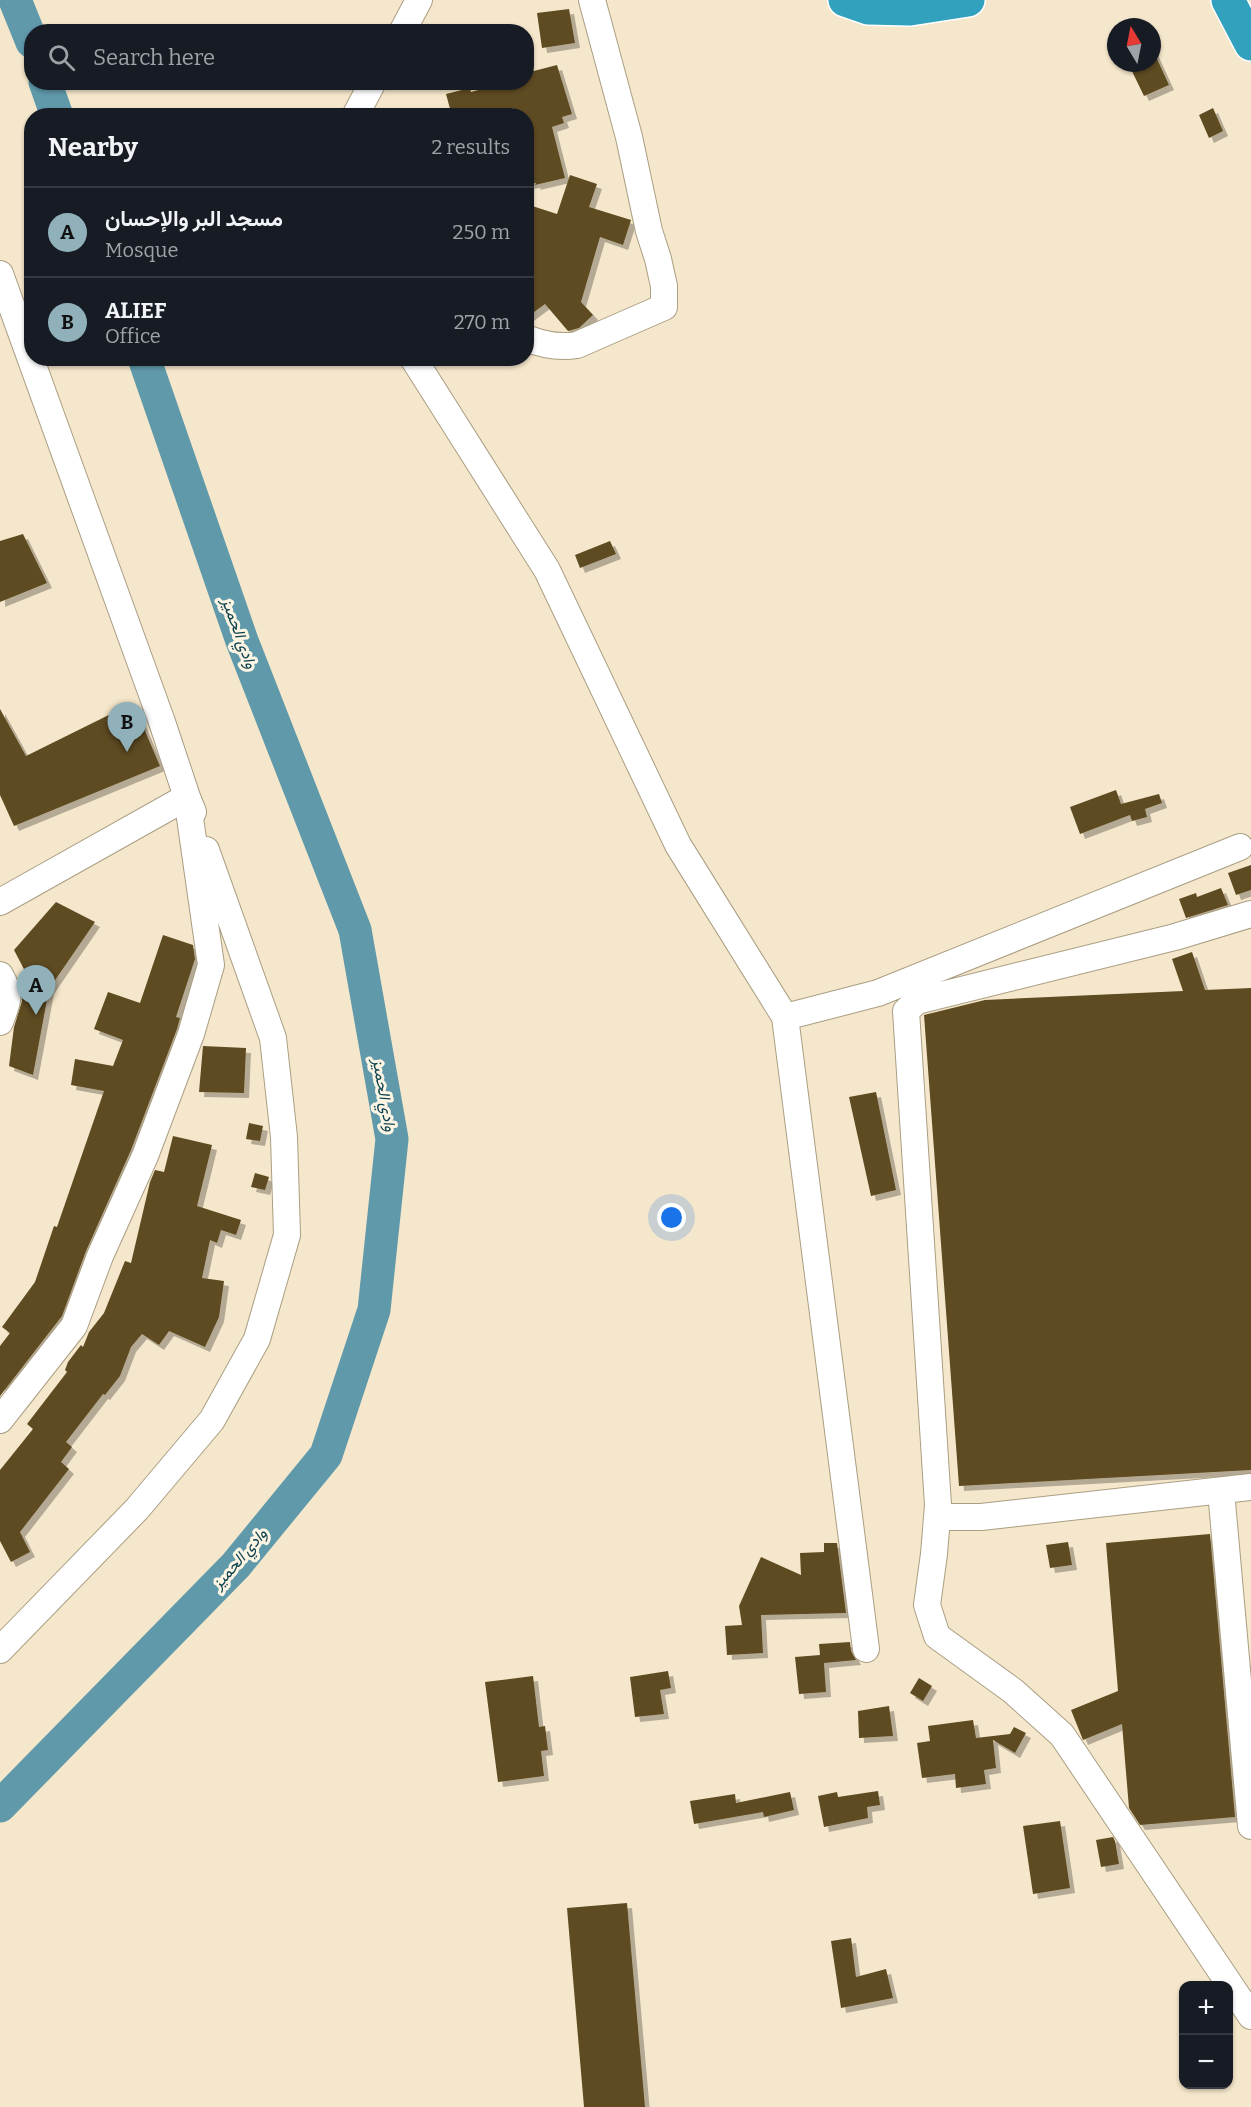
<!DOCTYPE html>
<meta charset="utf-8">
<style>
:root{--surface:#171b24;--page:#20242c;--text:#f1f3f6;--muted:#9ea1a6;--line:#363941;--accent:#90b1ba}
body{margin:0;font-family:Bitter,Vazirmatn,serif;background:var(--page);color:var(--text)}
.controls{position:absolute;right:18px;bottom:18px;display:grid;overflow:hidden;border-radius:12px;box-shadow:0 2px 4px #0004}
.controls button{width:54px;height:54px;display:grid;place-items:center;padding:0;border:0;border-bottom:2px solid var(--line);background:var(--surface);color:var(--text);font:30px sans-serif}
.compass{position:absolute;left:1107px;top:18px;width:54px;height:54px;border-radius:50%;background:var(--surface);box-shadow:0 2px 4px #0004;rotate:350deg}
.you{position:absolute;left:672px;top:1218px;width:21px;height:21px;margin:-15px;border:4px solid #fff;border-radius:50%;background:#1a73e8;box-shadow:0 0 0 9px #1a73e833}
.badge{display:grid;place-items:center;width:39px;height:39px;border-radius:50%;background:var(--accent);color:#111;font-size:20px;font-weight:700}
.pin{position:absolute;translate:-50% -50px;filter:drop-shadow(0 2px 3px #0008)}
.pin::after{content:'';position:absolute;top:32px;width:21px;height:18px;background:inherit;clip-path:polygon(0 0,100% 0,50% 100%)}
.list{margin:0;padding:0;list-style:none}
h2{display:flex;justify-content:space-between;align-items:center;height:78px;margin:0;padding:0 24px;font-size:26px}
h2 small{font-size:20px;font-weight:400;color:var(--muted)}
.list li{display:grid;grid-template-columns:39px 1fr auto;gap:18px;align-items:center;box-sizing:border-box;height:90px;padding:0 24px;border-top:2px solid var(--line)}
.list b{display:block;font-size:22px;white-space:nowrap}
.list p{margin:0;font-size:20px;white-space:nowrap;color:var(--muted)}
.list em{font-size:20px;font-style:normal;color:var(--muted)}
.icon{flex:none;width:33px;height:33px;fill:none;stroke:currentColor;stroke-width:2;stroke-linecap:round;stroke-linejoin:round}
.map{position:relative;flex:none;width:1251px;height:2107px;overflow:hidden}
.search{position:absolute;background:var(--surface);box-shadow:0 2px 4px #0004;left:24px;top:24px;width:510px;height:66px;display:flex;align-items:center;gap:15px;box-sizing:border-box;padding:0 21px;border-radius:24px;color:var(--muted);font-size:22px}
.panel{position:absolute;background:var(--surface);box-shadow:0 2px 4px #0004;left:24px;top:108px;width:510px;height:258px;border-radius:24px}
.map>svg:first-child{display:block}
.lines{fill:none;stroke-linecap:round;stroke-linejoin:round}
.river{stroke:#5f99aa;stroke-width:33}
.building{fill:#5e4b20;filter:url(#shadow)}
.minor-casing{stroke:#aa9e83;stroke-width:28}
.highway-casing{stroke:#fff;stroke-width:36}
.minor{stroke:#fff;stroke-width:26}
.highway{stroke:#32a1bd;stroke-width:33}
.labels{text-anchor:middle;stroke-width:6;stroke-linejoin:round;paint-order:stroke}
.water-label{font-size:16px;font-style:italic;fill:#0e4350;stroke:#fdf5e4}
</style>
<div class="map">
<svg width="1251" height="2107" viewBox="0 0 1251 2107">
<defs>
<filter id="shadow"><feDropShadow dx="5" dy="5" stdDeviation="0" flood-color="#0004"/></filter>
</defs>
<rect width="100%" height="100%" fill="#f5e7cb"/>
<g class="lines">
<path class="river" d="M15,0L32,42
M45,82L57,116
M0,1806L236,1565L326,1455L374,1310L392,1139L355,930L242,641L144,358"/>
</g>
<path class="building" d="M569,9L575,43L542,48L537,13Z
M1152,48L1169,85L1144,96L1128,63H1152Z
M557,65L572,114L562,117L564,123L552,127L565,178L535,185L536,183L526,184V116H516L514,108L482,116H452L446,94L470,88L471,92L507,82H526V73Z
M1213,108L1223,131L1209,138L1199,115Z
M570,175L597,184L589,207L631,220L623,245L600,237L581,302L593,315L579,328L568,331L545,304L526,318V204L557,214Z
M23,534L47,583L0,602V541Z
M610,541L616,554L580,568L575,555Z
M133,703L160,766L14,826L0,795V709L26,756Z
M1116,790L1121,804L1159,794L1162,803L1145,809L1147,817L1132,821L1130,815L1080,834L1070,807Z
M1251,865V890L1236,895L1228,873Z
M1221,888L1228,905L1186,918L1179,899L1196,893L1197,897Z
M56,902L95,922L49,989L33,1075L9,1066L14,1027L22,1001L21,985L27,975L14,950Z
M163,935L193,945L195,959L176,1017L180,1018L177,1029L131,1150L86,1251L62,1316L0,1396V1346L10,1333L2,1327L35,1282L54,1226L57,1227L104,1091L71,1085L75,1059L113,1066L123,1040L94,1029L108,992L140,1003Z
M1192,952L1205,990L1251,988V1470L959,1486L924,1015L985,1000L1183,991L1172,959Z
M203,1046L246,1048L244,1093L199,1092Z
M876,1092L896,1190L871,1196L849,1097Z
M249,1123L263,1126L260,1141L246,1139Z
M173,1136L212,1145L197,1206L241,1220L236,1235L221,1230L217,1243L210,1240L202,1278L224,1281L219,1317L205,1347L169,1331L159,1345L142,1334L131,1347L120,1376L105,1395L103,1394L66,1442L72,1447L61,1462L69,1469L20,1532L30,1552L11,1562L0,1541V1470L33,1429L27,1424L67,1372L65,1370L68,1362L81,1345L83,1347L89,1332L104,1313L125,1261L131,1263L150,1182L155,1170L164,1172Z
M255,1173L269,1177L265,1190L251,1187Z
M1210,1534L1235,1817L1140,1825L1129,1808L1122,1724L1083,1740L1071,1710L1118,1691L1106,1543Z
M1068,1542L1072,1565L1050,1568L1046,1545Z
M824,1543H837L846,1613L761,1615L763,1653L727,1655L725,1626L742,1625L739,1606L761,1557L801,1575L800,1553L824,1552Z
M850,1642L851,1651L856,1660L824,1663L826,1692L799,1694L795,1657L820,1655L819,1644Z
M668,1671L671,1688L660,1690L664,1714L635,1717L630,1677Z
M533,1676L539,1727L545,1726L548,1750L541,1751L544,1776L498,1782L485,1682Z
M919,1678L932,1686L923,1701L910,1693Z
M889,1706L893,1736L859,1738L858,1711Z
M973,1720L976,1738L1010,1734L1014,1727L1026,1733L1015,1753L993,1740L996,1768L984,1770L986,1784L956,1788L955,1774L922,1778L917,1743L930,1741L928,1726Z
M878,1791L880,1805L867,1807L868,1818L824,1827L818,1796L837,1792L838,1797Z
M790,1792L794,1810L764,1817L763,1812L694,1824L690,1801L735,1794L736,1803Z
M1060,1821L1070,1888L1033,1894L1023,1826Z
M1113,1837L1115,1841L1119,1864L1101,1867L1096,1840Z
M627,1903L645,2107H584L567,1908Z
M851,1938L856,1977L886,1969L893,1998L841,2008L831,1941Z"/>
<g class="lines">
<g class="minor-casing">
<path id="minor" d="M402,32L419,0
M355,116L373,82
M0,274L162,722L187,797L211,965L191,1034L145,1156L100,1256L74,1326L0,1420
M526,338C543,345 559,348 577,345L664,307V286L658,259L649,231L629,137L592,0
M413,358L547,570L678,845L785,1017L866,1649
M0,902L187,797L193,812
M1251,914L1175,937L917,1001L906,1011L938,1505L934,1554L927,1605L937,1636L1013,1691L1062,1735L1251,2016
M0,975C12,996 8,1000 0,1022
M785,1017L878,993L1240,847
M1221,1491L1251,1826
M937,1517H981L1251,1487
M0,1650L137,1509L212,1420L257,1339L287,1235L284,1137L273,1038L206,850"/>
</g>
<g class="highway-casing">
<path id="highway" d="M845,0L868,8L910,9L968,0
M1228,0L1251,44"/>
</g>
<use href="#minor" class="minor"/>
<use href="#highway" class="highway"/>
</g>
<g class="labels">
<g class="water-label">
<text transform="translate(240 633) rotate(70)" y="6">وادي الحميز</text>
<text transform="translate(385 1095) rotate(80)" y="6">وادي الحميز</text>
<text transform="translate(239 1558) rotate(-49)" y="6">وادي الحميز</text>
</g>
</g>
</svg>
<div class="controls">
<button>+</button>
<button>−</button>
</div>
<svg class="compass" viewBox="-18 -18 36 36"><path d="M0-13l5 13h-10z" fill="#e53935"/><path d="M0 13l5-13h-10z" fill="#9ea1a6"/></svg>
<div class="you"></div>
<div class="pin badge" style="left:36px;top:1015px">A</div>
<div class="pin badge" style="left:127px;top:752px">B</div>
<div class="search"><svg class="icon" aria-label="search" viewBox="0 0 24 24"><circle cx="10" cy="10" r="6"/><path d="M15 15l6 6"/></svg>Search here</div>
<section class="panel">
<h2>Nearby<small>2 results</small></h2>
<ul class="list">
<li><span class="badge">A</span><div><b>مسجد البر والإحسان</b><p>Mosque</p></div><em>250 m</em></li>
<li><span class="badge">B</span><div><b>ALIEF</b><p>Office</p></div><em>270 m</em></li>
</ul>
</section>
</div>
